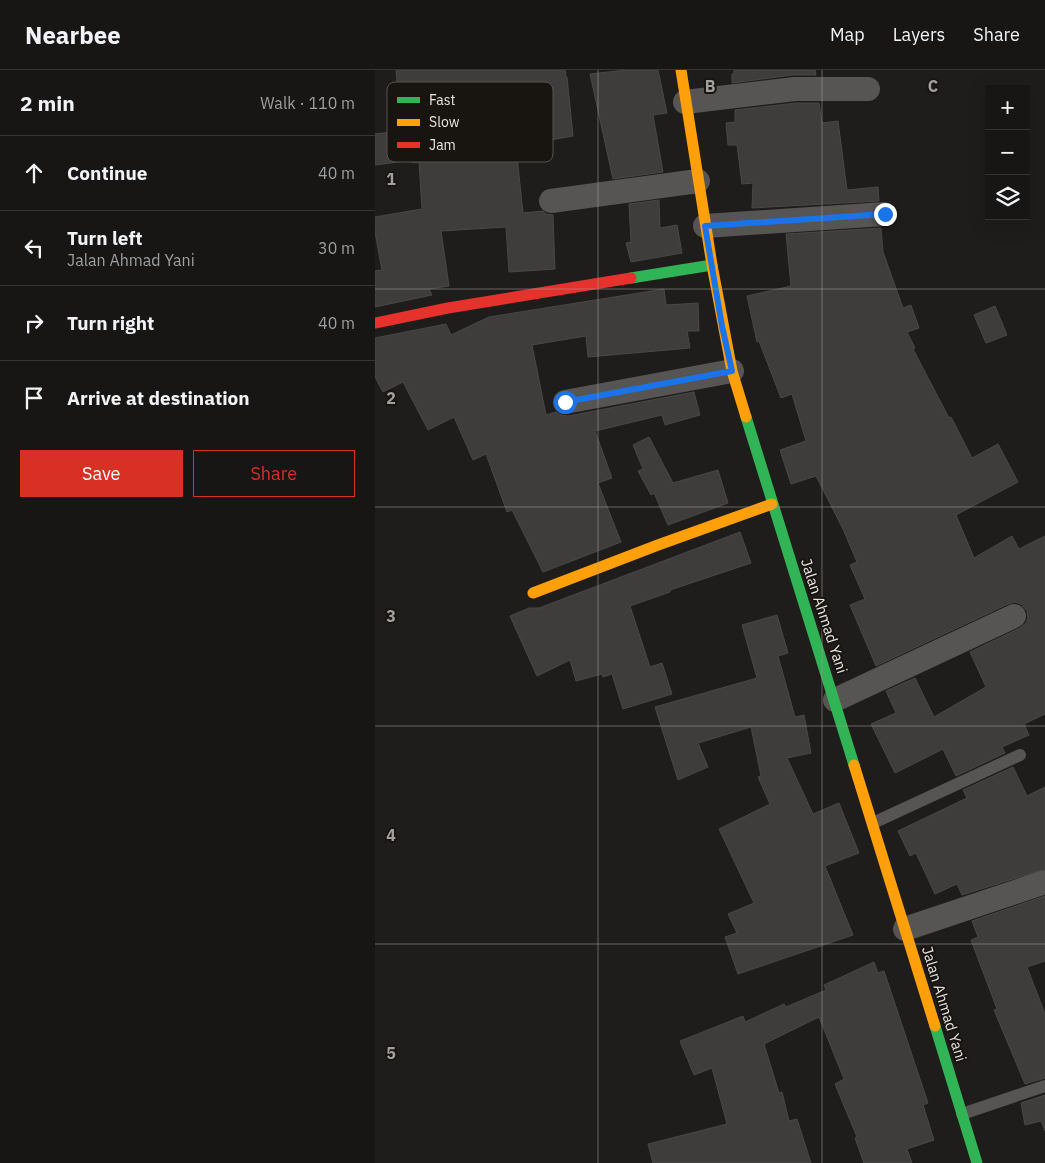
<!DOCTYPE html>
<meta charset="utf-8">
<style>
:root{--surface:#171614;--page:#242322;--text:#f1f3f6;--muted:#9e9fa0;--line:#363534;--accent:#d93025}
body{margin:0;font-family:"IBM Plex Sans",sans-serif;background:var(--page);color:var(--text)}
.controls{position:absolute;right:15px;top:15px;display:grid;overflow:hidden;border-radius:0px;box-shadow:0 5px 20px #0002}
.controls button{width:45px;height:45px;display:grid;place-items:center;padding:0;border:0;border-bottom:1px solid var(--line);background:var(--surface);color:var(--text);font:25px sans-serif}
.stop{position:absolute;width:15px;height:15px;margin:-11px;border:4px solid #1a73e8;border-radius:50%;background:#fff}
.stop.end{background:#1a73e8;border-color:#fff;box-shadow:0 1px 5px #0008}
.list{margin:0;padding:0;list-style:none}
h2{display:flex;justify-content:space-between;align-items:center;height:65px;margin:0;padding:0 20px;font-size:21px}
h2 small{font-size:16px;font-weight:400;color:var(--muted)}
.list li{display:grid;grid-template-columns:32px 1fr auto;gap:15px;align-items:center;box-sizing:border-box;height:75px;padding:0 20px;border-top:1px solid var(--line)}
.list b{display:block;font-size:19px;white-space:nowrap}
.list p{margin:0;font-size:16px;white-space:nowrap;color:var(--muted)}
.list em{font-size:16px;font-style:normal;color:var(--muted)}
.actions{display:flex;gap:10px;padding:15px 20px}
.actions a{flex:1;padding:11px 0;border:1px solid var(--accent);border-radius:0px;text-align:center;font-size:18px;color:var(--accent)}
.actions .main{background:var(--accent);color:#fff}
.icon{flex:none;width:28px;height:28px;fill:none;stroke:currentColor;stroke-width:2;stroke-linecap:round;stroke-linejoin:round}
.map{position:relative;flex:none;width:670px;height:1093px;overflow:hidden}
header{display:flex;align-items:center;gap:30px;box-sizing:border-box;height:70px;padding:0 25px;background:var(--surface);border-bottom:1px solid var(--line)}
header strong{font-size:24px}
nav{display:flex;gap:28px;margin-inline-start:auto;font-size:18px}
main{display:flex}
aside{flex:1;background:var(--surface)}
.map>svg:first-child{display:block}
.building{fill:#3f3d3b;stroke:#4a4846}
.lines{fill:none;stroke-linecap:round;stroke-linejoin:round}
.lane{stroke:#575553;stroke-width:12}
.street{stroke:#575553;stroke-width:24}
.fast{stroke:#30b455;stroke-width:11}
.slow{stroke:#ff9f0a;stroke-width:11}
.jam{stroke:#e5322d;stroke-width:11}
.route{stroke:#1a73e8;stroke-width:6}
.grid{fill:none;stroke:#a2a09d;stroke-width:1;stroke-opacity:0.55}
.labels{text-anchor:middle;stroke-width:4;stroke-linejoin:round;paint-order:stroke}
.street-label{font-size:15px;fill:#e9e6e3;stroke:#181410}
.key{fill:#181410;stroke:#57534f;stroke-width:1}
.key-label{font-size:14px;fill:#e9e6e3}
.grid-label{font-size:16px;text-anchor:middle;font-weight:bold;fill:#a2a09d;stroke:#181410;stroke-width:4;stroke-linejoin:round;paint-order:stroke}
</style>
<header>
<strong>Nearbee</strong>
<nav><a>Map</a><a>Layers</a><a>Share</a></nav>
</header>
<main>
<aside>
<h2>2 min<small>Walk · 110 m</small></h2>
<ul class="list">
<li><svg class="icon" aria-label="ahead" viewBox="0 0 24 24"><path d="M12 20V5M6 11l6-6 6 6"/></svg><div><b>Continue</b></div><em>40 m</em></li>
<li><svg class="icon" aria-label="left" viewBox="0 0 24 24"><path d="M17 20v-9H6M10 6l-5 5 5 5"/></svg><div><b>Turn left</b><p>Jalan Ahmad Yani</p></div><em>30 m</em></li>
<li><svg class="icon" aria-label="right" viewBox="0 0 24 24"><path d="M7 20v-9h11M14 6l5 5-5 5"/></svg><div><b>Turn right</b></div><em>40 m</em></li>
<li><svg class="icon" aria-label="arrive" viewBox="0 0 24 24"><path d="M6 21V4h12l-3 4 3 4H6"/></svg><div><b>Arrive at destination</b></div></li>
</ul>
<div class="actions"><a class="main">Save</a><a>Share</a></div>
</aside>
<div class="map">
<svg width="670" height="1093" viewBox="0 0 670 1093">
<rect width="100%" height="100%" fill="#1f1d1b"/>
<path class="building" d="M21,0H190L191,7H192L198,66L141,76L148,143L168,141L171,144L178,145L180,199L134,202L131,157L66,161L74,216L54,219L57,225L0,237V201L7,200L0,162V147L47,139L44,92L38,93V90L0,95V64L26,61Z
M252,0H283L292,43L278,45L288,102L238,109L215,4Z
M359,0H440L441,5H418L357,13V4H359Z
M421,33H444L447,53L463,51L472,120L503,117L504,131L377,138L378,113L367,114L362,75H353L351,53L360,52V40Z
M284,130L285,158L302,155L307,183L256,192L251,173L256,172L254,134Z
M506,158L508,182L528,238L536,235L544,258L532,262L540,278L538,279L574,348L576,347L597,388L623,374L643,412L581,445L599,488L637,466L644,479L670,466V644L649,654L654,665L627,677L630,683L581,706L568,679L520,703L496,654L521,643L511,621L540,608L559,647L611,617L595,582L645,558L651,553L653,548L652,541L646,534L640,532L633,534L501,596L475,535L490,529L475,495L482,492L468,459L441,406L416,414L405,380L431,371L417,324L406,328L384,271L382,272L372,226L416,216L411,164Z
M289,219L291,235L323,233L324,261H312L315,278L213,287L211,266L157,275L171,345L181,342L186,345L193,346L319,322L325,345L290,355L287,345L220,361L237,408L223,413L246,472L168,502L137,440L132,442L111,384L98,390L79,347L53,360L28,312L8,322L0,307V268L71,254L76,265L114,247Z
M620,236L632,265L611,273L599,245Z
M274,367L298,413L343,400L353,433L293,455L279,423L276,425L263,401L268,399L258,375Z
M365,462L376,493L295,520V522L255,536L275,597L287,593L297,624L248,639L237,604L228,607L227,604L201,611L195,590L162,606L135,546L154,538H164Z
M402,545L413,583L403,586L420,647L429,645L436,683L412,688L438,744L464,733L484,783L450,796L478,865L363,904L350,867L362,863L353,844L379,833L344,759L395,734L383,707L386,706L376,657L323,673L333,697L303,710L280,637L382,608L367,555Z
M638,697L652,726L670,717V799L587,825L582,814L560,824L541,783L535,786L523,761L592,728L588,720Z
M670,826V891L652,897L670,944V1008L650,1014L619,940L622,939L596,870L603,867L597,851Z
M499,892L503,903L509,901L553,1033L548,1035L559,1070L532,1079L537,1093H489L480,1068L482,1067L460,1014L469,1009L444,947L389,974L404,1023L407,1022L414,1051L422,1049L436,1093H278L273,1074L352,1054L337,998L319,1005L305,971L368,946L370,952L409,934L411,937L451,920L449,915Z
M670,1025V1061L666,1051L650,1055L646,1033Z"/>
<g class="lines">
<path class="lane" d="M498,753L645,685
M587,1044L670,1016"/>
<path class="street" d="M310,32L420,19H493
M176,131L323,111
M330,156L509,144
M190,332L357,301
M460,630L639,546
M530,859L670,812"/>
<path class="fast" d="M256,208L337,195
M371,347L479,695
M560,956L602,1093"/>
<path class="slow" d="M306,0L337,195L357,301L371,347
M158,523L283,475L397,434
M479,695L560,956"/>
<path class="jam" d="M0,253L73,238L256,208"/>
</g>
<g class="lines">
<path class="route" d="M190,332L357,301L347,256L330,156L510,144"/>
</g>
<path class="grid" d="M223,0V1093M447,0V1093M0,219H670M0,437H670M0,656H670M0,874H670"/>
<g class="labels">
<g class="street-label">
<text transform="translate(449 546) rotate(72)" y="5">Jalan Ahmad Yani</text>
<text transform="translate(569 934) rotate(73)" y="5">Jalan Ahmad Yani</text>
</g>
</g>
<rect x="12" y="12" width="166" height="80" rx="8" class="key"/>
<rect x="22" y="27" width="23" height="6" fill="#30b455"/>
<rect x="22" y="49" width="23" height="7" fill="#ff9f0a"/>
<rect x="22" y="72" width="23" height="6" fill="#e5322d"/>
<g class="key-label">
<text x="54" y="35">Fast</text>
<text x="54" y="57">Slow</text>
<text x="54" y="80">Jam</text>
</g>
<g class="grid-label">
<text x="335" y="22">B</text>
<text x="558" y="22">C</text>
<text x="16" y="115">1</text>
<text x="16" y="334">2</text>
<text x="16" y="552">3</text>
<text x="16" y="771">4</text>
<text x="16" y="989">5</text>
</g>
</svg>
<div class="controls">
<button>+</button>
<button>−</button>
<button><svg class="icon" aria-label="layers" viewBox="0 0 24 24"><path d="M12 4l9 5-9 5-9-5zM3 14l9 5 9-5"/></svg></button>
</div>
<div class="stop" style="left:190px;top:332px"></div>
<div class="stop end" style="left:510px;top:144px"></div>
</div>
</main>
